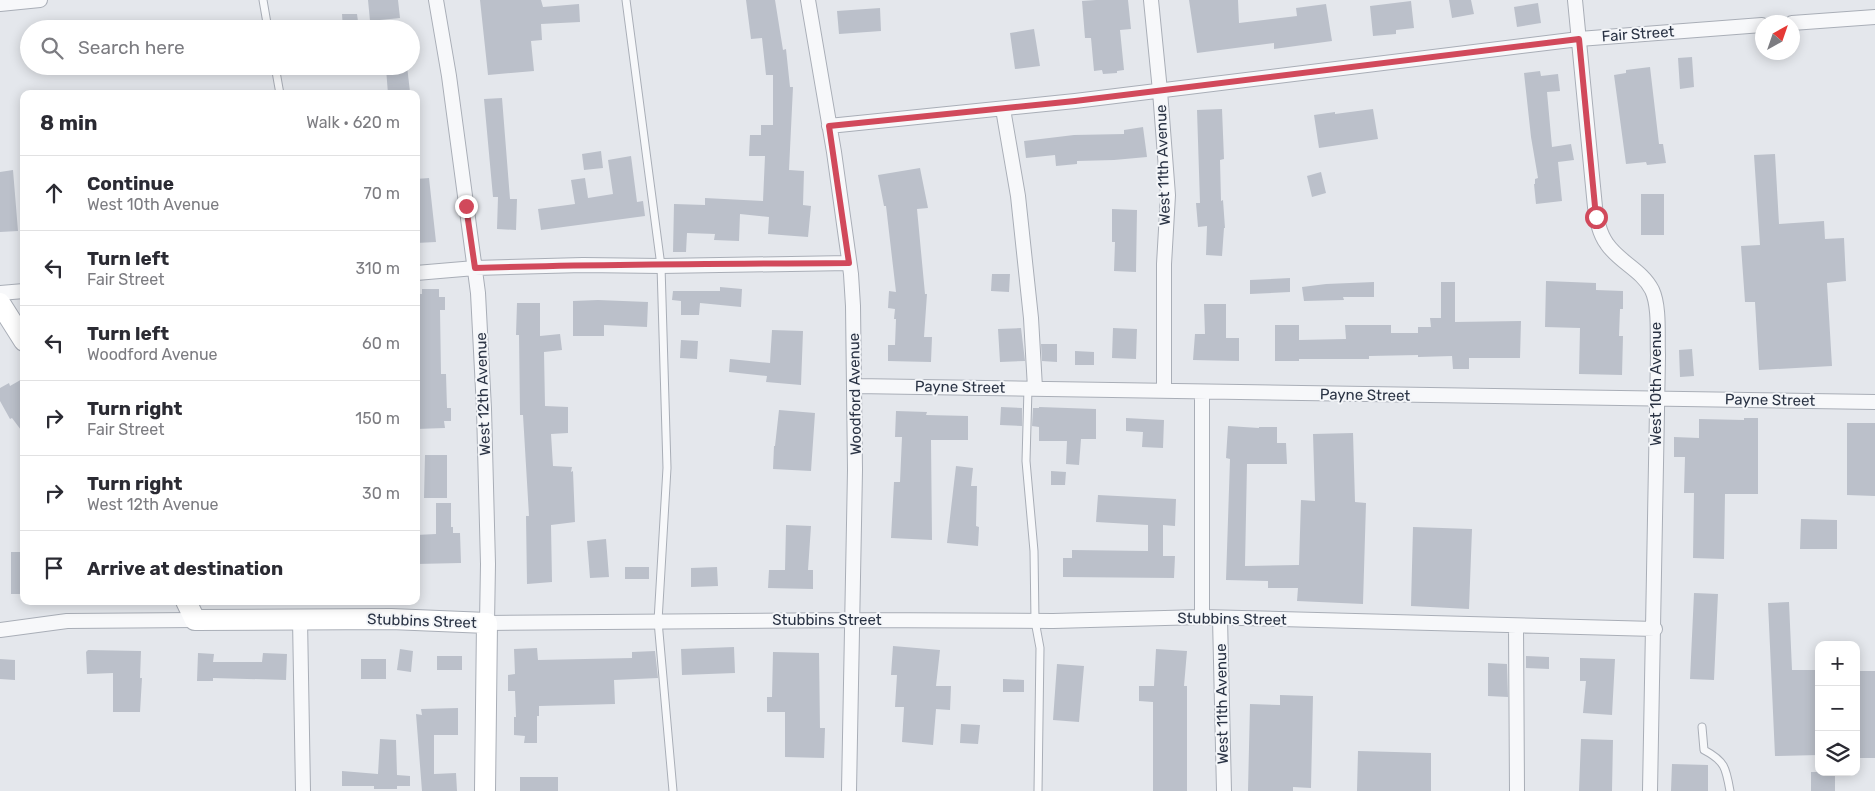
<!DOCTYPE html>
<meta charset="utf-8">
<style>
:root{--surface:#fff;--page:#f7f7f7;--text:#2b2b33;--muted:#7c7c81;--line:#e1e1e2}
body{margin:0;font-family:Rubik,sans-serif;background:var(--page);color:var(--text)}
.controls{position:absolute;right:15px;bottom:15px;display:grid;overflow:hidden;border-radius:10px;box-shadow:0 2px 12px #0003}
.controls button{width:45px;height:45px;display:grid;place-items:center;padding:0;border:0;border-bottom:1px solid var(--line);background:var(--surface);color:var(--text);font:25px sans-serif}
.compass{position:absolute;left:1755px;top:15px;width:45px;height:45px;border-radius:50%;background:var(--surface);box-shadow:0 2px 12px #0003;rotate:40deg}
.stop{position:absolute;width:15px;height:15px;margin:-11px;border:4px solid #d1495b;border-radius:50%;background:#fff}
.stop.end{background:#d1495b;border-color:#fff;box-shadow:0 1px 5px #0008}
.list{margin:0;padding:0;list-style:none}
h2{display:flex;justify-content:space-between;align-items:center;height:65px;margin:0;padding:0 20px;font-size:21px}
h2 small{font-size:16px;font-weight:400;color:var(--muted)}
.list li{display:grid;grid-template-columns:32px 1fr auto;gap:15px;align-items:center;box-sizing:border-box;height:75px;padding:0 20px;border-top:1px solid var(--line)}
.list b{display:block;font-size:19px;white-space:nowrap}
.list p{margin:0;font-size:16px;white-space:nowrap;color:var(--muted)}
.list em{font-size:16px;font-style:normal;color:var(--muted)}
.icon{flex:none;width:28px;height:28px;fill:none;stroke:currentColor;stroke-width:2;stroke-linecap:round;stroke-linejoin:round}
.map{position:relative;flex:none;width:1875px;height:791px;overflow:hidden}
.search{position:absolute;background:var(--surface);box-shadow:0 2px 12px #0003;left:20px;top:20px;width:400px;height:55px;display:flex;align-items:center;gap:12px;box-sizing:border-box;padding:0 18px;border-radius:28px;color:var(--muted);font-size:19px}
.panel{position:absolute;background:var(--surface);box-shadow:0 2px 12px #0003;left:20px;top:90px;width:400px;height:515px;border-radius:10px}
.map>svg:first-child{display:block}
.building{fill:#bbc0ca}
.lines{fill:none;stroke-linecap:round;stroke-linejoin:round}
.lane-casing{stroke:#a9aeb7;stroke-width:9}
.street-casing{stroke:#a9aeb7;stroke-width:16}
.secondary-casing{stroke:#a9aeb7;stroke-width:22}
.lane{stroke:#f7f8fa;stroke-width:7}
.street{stroke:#f7f8fa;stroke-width:14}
.secondary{stroke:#fff;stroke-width:20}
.route{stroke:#d1495b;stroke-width:6}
.labels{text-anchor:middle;stroke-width:4;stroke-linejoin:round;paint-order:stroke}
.street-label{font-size:15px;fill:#2b3445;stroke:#f4f6f9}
</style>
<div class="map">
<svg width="1875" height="791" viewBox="0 0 1875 791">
<rect width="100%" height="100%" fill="#e4e7ec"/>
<path class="building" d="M368,0H398L400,18L370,21Z
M480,0H541L543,7L579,4L580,22L541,24L542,40L531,41L534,71L488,75Z
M746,0H775L783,50L786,49L790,87H793L789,170L804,171L803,205L811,206L808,237L768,234L769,217L740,214L739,241L714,240L715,234L687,233L686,252H673L674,204L705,205V198L763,201L765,156H749L750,135H761V125H773V75H766L762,38L751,39Z
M1096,0H1128L1131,29L1120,30L1124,70L1117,71V73L1103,74L1102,70L1094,71L1091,38H1085L1082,1Z
M1189,0H1238L1239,23L1297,16L1296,8L1326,4L1332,41L1274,49V43L1197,53Z
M1449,0H1471L1474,14L1452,18Z
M1411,1L1414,28L1396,30V34L1373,36L1370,6Z
M1538,3L1541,23L1517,27L1514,7Z
M880,8L881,31L839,34L837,11Z
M342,14H357L359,29H343Z
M1034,29L1040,66L1015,69L1010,33Z
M1692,57L1694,87L1680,89L1678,58Z
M399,66H407L410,92L388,94L386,68Z
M1650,67L1659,144H1663L1666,163L1647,165L1646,162L1626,164L1614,75L1626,73V70Z
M1540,71L1541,76L1558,74L1560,91L1547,92L1552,147L1571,144L1574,160L1558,162L1562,201L1536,204L1534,184H1535V179L1538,178L1531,137L1524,73Z
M502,98L510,199H517L516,230L497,229L498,197H493L484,99Z
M1222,109L1224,159L1220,160L1221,201L1223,200L1225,228H1224L1222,256L1206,255L1207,226L1198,227L1196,203H1200L1197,110Z
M1373,109L1378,139L1319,148L1314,115L1335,112V114Z
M1143,127L1147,157L1114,160L1077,161V164L1056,166L1055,155L1026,158L1024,141L1074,135L1124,134V130Z
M601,151L603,168L584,170L582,154Z
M1775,154L1779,224L1824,221L1825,239L1844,238L1846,281L1827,283L1832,366L1759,370L1755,302H1745L1741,246L1760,245L1754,155Z
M631,156L637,202L643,201L645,216L541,230L538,209L575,204L571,180L585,178L588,198L613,194L608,160Z
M920,168L928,208L917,209L925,294H927L924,337H932L931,362L888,361V345H895L896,319H894L895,309L888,308L889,291L896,292L886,206H884L878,175Z
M13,170L18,231L0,232V172Z
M1321,172L1326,193L1312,197L1307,176Z
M429,178L436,242L416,243V179Z
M1641,194H1664V235H1641Z
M1112,209L1137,210L1136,272L1114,271L1115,242H1112Z
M992,274H1010L1009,292L991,291Z
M1290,278V292L1250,294V280Z
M1546,281L1596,283V290L1623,291V309H1620L1619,336H1623L1622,375L1579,374L1580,328L1545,327Z
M1374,282V297H1343L1344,300L1304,301L1302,287L1326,284Z
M1441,282H1455V322L1521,321L1520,358H1469V369H1453L1452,356L1418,357V355L1369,356V359H1299V361H1275V325H1299V340L1346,339L1345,325H1391V333H1418V327H1431L1430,318H1441Z
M720,287L742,289L741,307L700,303L699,315H681V301L672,300L673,291H720Z
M422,289H439V297H445V310H440L441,374H446L447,408H451V421H444L445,428L416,429V294H422Z
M598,300L648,302L647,327L604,325V336H573V301Z
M517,303H540V336L560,334L562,350L544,352L545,406L568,407V433L551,434L553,466L572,467L571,472L573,471L575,522L551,525L552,582L527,584L526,516H529L523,415H520L519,335H516Z
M1204,304H1226V338H1239V361L1193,360L1195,334H1205Z
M1021,328L1025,361L1000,362L998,329Z
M1113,328L1137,329L1136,359L1112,358Z
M772,330L803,331L801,385L766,382L767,376L729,372L730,359L770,363Z
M681,340L698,341L697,359L680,358Z
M1041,344H1057V362L1042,361Z
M1692,349L1694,376L1680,377L1679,350Z
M1075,351L1094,352V365H1075Z
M24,378V434L12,418L10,419L0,401V388L9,383L10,386Z
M1001,407L1022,408V426L1000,425Z
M1039,407L1096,409V439H1081L1079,465L1066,464L1067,441H1039V427L1032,426L1033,408H1039Z
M779,410L815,413L811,471L773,469L774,446H775Z
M896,411L927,412L926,415L968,416V440H931L932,540L891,538L894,482H900L902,437H895Z
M1126,418L1164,420L1163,448L1142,447L1143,432L1126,431Z
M1744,418H1758V494H1725L1724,559L1693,558L1694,493H1684L1685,457H1674V437L1699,438V419L1744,420Z
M1847,423H1875V496L1847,495Z
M1228,426L1259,428V427H1277V443H1286L1287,464H1247L1245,566L1299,565L1301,500L1315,501L1313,434L1353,433L1355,502L1366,503L1363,604L1297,601L1298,588H1268V581L1226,580L1230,459L1226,458Z
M425,455H447V498H424Z
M956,466L973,468L971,486H977L976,526L979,527L978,546L947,543Z
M1051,471L1066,472L1065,485H1051Z
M1098,495L1176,499L1175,526L1163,525V556H1175L1174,578L1063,577V558H1072V550L1148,551V525L1096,522Z
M436,503H451V527H453V533H460L461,563L416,564V535L436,534Z
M1801,519L1837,520V549H1800Z
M786,525L811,526L808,570H813V589L768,588L769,570H785Z
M1413,527L1472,529L1469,609L1411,606Z
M606,539L609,577L590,578L587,541Z
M11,552H24V594H11Z
M625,567H649V579H625Z
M717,567L718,586L691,587V568Z
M1694,593L1718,594L1714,680L1690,679Z
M1789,602L1792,670H1819V755L1775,756L1768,603Z
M893,646L940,650L936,686H951L950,710L936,709L933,745L902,742L904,707H895L897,675H891Z
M734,647L735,673L682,675L681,649Z
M537,648L538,660L632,658V652L655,651L658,678L614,680L615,704L539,706V716H537V743H524L525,736L514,735V717H516L515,691H508V675L515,674L514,649Z
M400,649L413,651L411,672L397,670Z
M1156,649L1187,651L1184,686H1187V791H1153V702L1139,701V686H1154Z
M88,650L141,651L140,678H142L140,712H113V673L87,674L86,652Z
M773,652L819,653L820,728H825L824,758L785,757V712H767V697H772Z
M198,653L214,654L213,662H262L263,653L287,654L286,680L213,678V681H197Z
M437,656H462V670H437Z
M1526,656L1549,657V669L1526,668Z
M1580,658L1615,659L1612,715L1583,713L1586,681H1580Z
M0,659L15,660V680L0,679Z
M361,659H386V679H361Z
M1488,663L1507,664L1508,697L1488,696Z
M1057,664L1084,666L1079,722L1053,720Z
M1856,671H1875V758H1856Z
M1003,679L1024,680V692H1003Z
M1280,695L1313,696L1311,788L1293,787V791H1248L1250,704L1280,705Z
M458,708V735H434V774L456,773L457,791H422L416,714L422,715L421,709Z
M961,724L980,725L978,744L960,743Z
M380,739L396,740L397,775L410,776V786H397V789H374V786H342V771L378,774Z
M1581,739L1613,740L1612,791H1579Z
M1358,751L1431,753V791H1357Z
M1672,764L1708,765V791H1671Z
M1811,772H1835V791H1811Z
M520,777H558V791H520Z"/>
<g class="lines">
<g class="lane-casing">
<path id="lane" d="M263,0L268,29
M626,0L661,266L667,468L658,621L673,791
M275,66L280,94
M1028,388L1026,461L1034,551L1035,621L1040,648L1038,791
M1702,727L1704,750C1725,761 1726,768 1730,791"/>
</g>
<g class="street-casing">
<path id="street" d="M436,0L449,76L478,293L484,409L488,564L487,623L853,620L1053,621L1202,617L1655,629
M808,0L834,152L851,274L853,306L855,470L849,791
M1151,0L1160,91L1168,195L1164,264V391
M1575,0L1595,207C1597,220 1599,233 1607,244C1619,262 1642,270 1652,290C1660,307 1657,337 1658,355L1650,791
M0,4L40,0
M1792,23L1875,17
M1003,109L1018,196L1031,318L1035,388
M829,126L1075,101L1579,39L1762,25
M416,273L475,268L583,265L661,266L849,263
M0,293L24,291
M855,386L1875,402
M1202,617V392
M1220,618L1224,791
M300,619L303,791
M1516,626L1517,791
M0,630L67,621L195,620"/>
</g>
<g class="secondary-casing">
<path id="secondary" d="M0,303L24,341
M186,601L195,620L391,619L487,623L485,791"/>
</g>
<use href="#lane" class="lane"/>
<use href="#street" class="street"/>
<use href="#secondary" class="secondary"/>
</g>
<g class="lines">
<path class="route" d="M466,206L475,268C600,264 725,264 849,263L829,126L1075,101L1579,39L1596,217"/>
</g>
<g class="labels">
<g class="street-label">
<text transform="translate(1638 34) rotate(-4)" y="5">Fair Street</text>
<text transform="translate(1163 165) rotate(-92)" y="5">West 11th Avenue</text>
<text transform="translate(1656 384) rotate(-90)" y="5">West 10th Avenue</text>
<text transform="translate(960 387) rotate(1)" y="5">Payne Street</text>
<text transform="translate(483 394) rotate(-92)" y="5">West 12th Avenue</text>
<text transform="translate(855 394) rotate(-91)" y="5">Woodford Avenue</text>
<text transform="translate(1365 395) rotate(1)" y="5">Payne Street</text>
<text transform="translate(1770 400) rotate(1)" y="5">Payne Street</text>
<text transform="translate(1232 619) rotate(1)" y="5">Stubbins Street</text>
<text x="827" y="625">Stubbins Street</text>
<text transform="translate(422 621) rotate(2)" y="5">Stubbins Street</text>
<text transform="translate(1222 704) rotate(-91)" y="5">West 11th Avenue</text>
</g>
</g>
</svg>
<div class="controls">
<button>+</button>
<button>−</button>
<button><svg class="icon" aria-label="layers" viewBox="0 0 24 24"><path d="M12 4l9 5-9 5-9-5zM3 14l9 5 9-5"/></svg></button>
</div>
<svg class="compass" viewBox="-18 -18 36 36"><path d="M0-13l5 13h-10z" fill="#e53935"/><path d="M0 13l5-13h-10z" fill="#7c7c81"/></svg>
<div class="stop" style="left:1596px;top:217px"></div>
<div class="stop end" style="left:466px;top:206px"></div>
<div class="search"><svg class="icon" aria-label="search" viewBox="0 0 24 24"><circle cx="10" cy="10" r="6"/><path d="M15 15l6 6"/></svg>Search here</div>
<section class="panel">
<h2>8 min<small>Walk · 620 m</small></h2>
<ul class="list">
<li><svg class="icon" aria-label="ahead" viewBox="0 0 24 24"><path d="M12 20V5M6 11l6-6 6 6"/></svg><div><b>Continue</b><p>West 10th Avenue</p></div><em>70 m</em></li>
<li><svg class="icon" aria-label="left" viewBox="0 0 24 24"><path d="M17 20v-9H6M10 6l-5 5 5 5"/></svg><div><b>Turn left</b><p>Fair Street</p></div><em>310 m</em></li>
<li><svg class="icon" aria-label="left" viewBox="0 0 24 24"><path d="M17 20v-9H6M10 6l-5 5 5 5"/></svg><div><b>Turn left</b><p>Woodford Avenue</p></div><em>60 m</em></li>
<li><svg class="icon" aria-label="right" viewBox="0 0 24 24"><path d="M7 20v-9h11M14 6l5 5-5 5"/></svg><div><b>Turn right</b><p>Fair Street</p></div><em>150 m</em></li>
<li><svg class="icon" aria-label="right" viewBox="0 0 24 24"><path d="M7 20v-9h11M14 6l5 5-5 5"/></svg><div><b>Turn right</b><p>West 12th Avenue</p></div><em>30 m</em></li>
<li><svg class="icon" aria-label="arrive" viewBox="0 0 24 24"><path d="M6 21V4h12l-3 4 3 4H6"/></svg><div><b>Arrive at destination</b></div></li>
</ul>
</section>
</div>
